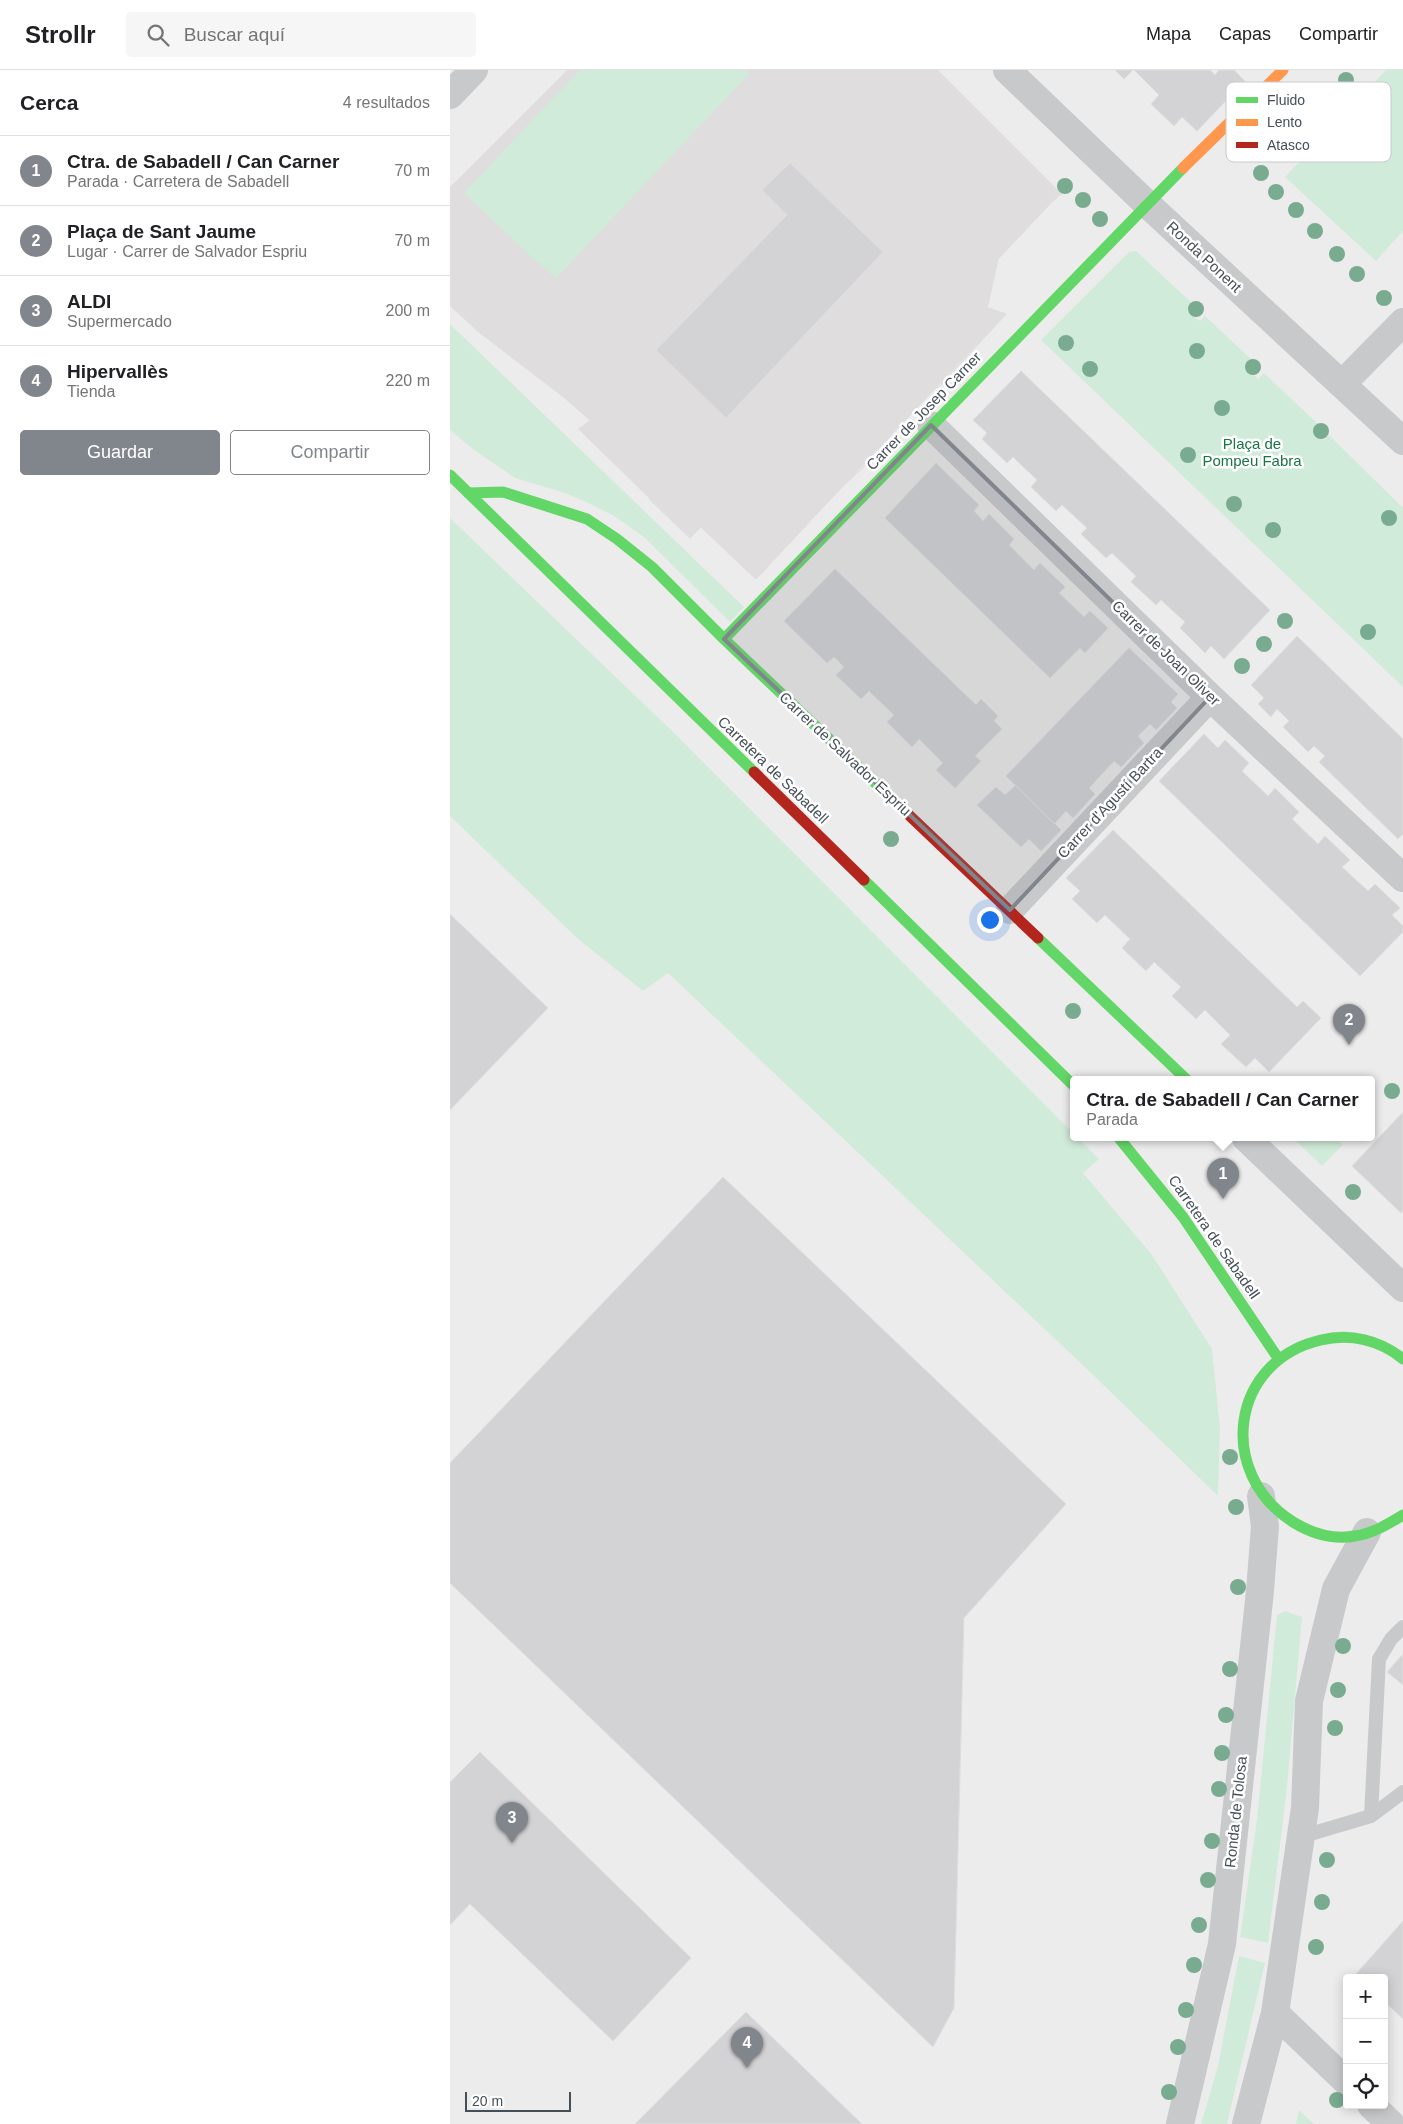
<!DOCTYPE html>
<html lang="es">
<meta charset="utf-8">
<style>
:root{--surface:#fff;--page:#f6f6f6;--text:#202124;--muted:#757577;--line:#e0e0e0;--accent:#80868c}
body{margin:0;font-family:Helvetica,sans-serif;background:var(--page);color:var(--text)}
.controls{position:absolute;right:15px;bottom:15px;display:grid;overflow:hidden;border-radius:5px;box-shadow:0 2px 12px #0003}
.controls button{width:45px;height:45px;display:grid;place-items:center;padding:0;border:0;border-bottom:1px solid var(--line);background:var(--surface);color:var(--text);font:25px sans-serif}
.scale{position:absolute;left:15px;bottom:12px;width:106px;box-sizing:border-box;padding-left:5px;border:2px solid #454f58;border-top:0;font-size:14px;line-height:18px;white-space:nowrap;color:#454f58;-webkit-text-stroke:4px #fff;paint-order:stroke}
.you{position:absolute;left:539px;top:849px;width:18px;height:18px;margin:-12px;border:4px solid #fff;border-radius:50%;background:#1a73e8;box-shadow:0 0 0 8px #1a73e833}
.badge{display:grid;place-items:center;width:32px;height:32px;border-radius:50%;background:var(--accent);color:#fff;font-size:16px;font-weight:700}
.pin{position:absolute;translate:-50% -41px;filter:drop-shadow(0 1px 2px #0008)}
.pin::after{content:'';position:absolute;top:26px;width:18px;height:15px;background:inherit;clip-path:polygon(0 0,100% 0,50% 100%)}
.popup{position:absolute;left:620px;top:1006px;width:305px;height:65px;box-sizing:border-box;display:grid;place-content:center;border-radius:5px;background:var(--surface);filter:drop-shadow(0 1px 4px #0005);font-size:16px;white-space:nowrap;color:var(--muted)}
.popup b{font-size:19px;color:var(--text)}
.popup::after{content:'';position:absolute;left:50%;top:100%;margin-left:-10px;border:10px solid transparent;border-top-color:var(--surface)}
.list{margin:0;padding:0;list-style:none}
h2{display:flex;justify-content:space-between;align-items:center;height:65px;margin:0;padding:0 20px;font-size:21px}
h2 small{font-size:16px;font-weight:400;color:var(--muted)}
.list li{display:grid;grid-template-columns:32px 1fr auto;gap:15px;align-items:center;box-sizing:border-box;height:70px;padding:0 20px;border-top:1px solid var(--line)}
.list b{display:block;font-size:19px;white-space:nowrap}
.list p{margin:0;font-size:16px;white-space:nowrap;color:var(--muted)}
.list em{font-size:16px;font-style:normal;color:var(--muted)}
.actions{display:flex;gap:10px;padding:15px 20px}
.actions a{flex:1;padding:11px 0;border:1px solid var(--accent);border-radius:5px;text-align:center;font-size:18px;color:var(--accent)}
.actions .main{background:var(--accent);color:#fff}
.icon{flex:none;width:28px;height:28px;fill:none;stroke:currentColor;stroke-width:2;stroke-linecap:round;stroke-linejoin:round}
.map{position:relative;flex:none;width:953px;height:2054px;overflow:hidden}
header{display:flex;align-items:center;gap:30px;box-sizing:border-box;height:70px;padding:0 25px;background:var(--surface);border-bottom:1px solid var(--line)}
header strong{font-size:24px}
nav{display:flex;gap:28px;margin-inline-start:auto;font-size:18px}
.search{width:350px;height:45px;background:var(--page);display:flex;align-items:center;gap:12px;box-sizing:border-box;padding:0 18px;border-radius:5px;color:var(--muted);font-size:19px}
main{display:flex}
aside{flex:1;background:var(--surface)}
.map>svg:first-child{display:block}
.education{fill:#dfddde}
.green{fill:#d1ebda}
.building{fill:#d3d3d5;stroke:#dededf;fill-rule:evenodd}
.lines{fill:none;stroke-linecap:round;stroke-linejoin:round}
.lane{stroke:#c7c9cb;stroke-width:14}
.street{stroke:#c7c9cb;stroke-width:28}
.fast{stroke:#63d668;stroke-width:11}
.slow{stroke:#ff974d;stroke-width:11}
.jam{stroke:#b3261e;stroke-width:11}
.tree{fill:#79ab90}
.marked{fill:#80868c;fill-opacity:0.2;stroke:#80868c;stroke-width:4;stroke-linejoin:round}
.labels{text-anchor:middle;stroke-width:5;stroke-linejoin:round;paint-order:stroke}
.street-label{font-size:15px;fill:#454f58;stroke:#fff}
.park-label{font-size:15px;fill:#1a7545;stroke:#fff}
.key{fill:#fff;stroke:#c7cacd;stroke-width:1}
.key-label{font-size:14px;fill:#454f58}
</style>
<header>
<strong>Strollr</strong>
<div class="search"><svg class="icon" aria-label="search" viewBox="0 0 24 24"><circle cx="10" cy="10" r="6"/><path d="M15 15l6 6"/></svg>Buscar aquí</div>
<nav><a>Mapa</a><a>Capas</a><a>Compartir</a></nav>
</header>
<main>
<aside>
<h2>Cerca<small>4 resultados</small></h2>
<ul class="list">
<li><span class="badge">1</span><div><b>Ctra. de Sabadell / Can Carner</b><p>Parada · Carretera de Sabadell</p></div><em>70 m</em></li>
<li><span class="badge">2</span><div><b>Plaça de Sant Jaume</b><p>Lugar · Carrer de Salvador Espriu</p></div><em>70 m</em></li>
<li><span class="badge">3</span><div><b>ALDI</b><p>Supermercado</p></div><em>200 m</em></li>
<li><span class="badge">4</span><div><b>Hipervallès</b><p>Tienda</p></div><em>220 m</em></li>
</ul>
<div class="actions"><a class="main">Guardar</a><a>Compartir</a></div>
</aside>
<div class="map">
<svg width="953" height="2054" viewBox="0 0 953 2054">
<rect width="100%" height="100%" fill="#edecec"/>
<path class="education" d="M117,0H488L612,124L600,134L548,189L537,237L556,244L306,509L251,457L240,468L128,359L140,350L115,328L25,259L0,236V117Z"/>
<path class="green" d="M130,0H295L299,4L105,209L14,123Z
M936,0H953V161L926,191L835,107Z
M686,181L743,234L737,241L750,251L755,246L802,290L796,296L808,309L814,303L869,355L865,361L874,370L879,365L953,438V617L591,270L679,182Z
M0,254L294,537L280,552L194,467L164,446L136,432L115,423L65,408L24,380L0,360Z
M0,448L221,660L624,1064V1068H628L649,1089L633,1103L702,1185L762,1279L770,1358L768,1426L639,1301L218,903L193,921L128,869L0,746Z
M843,1068H885L893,1075L872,1096Z
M835,1541L852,1547L837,1717L818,1873L790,1867L807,1750L827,1545Z
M789,1886L815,1893L777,2054H751L768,1996Z
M849,2040L864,2054H846Z"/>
<path class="building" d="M335,0H426L350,81L447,165L516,46L554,82L551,91L600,134L548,189L537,238L556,244L488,318L432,265L424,274L439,292L423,308L406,293L397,303L455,359L396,413L343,360L332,371L353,392L337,409L315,388L305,397L360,451L306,509L251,457L240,468L199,429L264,362L195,294L140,350L115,328L25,259L89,193L141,240L151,229L143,220L302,55ZM340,93L433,182L276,348L206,280L337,145L312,120Z
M335,0H426L350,81L447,165L516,46L554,82L551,91L600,134L548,189L537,238L556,244L488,318L432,265L424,274L439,292L423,308L406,293L397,303L455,359L396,413L343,360L332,371L353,392L337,409L315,388L305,397L360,451L306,509L251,457L240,468L199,429L264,362L195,294L140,350L115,328L25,259L89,193L141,240L151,229L143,220L302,55Z
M665,0H683L674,9Z
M684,0H760L765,5L769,0H784L795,11L747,61L732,47L724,56L701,34L709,25Z
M571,301L820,540L774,589L761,576L755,583L730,558L735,552L711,530L706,535L681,512L686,506L662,483L656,488L631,464L637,458L612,435L606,441L581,417L587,410L563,387L557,393L532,369L537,363L523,350Z
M486,393L529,435L524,441L533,451L539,444L564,469L559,475L584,500L590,493L615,517L609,523L634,547L640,541L658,558L635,583L630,578L600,608L435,448Z
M385,499L526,635L531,629L548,646L544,651L552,659L525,686L531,691L505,718L486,700L493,693L469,669L462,677L437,652L444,645L419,621L411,629L386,605L394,597L384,587L377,593L334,551Z
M847,566L953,669V764L948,769L869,692L875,686L864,676L858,682L833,657L839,651L827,639L821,647L808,634L814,628L801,615Z
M679,578L728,624L721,632L727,638L706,660L700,654L688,666L694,673L671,697L664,691L639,718L645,724L623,748L616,741L604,754L556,706Z
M754,664L768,678L775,670L799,693L792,701L818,726L825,718L849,742L842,749L868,774L875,766L900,790L892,797L918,821L925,814L950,838L942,845L953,856V862L910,906L709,711Z
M566,715L611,760L591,781L579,769L571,777L527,735L546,717L555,725Z
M663,760L847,937L853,931L871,948L819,1002L805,988L796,997L771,974L780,965L755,940L746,949L722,926L731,917L704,892L696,901L672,878L680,869L655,845L647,853L622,829L630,821L616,808Z
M0,844L98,938L0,1040Z
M953,1042V1140L951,1143L902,1096Z
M273,1107L616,1434L514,1548L504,1938L483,1977L0,1513V1393Z
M953,1584V1615L937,1602Z
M30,1682L241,1888L163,1971L20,1834L0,1855V1712Z
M953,1851V1949L934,1931V1908H910L906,1904Z
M296,1942L412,2054H185Z"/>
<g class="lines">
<path class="lane" d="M921,1746L929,1589L941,1569L953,1557
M850,1767L921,1746L953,1722"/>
<path class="street" d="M557,0L697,134L953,371
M0,25L24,0
M892,314L953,252
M481,355L760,627L953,808
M560,840L760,627
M796,1068L953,1218
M825,1943L897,2012
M921,2035L941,2054
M730,2054L772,1874L810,1521L815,1456L811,1426
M796,2054L825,1943L855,1738L859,1631L886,1519L917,1462"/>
<path class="fast" d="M0,405L304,702
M18,423L53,422L137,449L167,469L202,497L274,569L440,727
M274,569L733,98
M414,810L624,1016
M588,868L737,1010
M669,1068L733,1147L828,1288
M953,1289C930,1270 900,1263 871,1270C780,1291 766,1403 843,1452C861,1463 883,1470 905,1466C922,1464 938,1454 953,1445"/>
<path class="slow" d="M733,98L833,0"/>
<path class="jam" d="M304,702L414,810
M440,727L588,868"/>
</g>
<g class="tree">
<circle cx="896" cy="10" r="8"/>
<circle cx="879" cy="30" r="8"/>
<circle cx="855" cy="51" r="8"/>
<circle cx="811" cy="103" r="8"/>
<circle cx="615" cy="116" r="8"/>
<circle cx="826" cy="122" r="8"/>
<circle cx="633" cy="130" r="8"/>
<circle cx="846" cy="140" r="8"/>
<circle cx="650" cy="149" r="8"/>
<circle cx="865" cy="161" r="8"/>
<circle cx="887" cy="184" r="8"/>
<circle cx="907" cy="204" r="8"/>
<circle cx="934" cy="228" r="8"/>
<circle cx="746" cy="239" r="8"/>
<circle cx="616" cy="273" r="8"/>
<circle cx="747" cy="281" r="8"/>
<circle cx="803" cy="297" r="8"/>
<circle cx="640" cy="299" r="8"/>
<circle cx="772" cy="338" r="8"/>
<circle cx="871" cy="361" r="8"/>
<circle cx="738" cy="385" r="8"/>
<circle cx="784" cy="434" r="8"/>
<circle cx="939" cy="448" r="8"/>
<circle cx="823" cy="460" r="8"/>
<circle cx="835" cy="551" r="8"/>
<circle cx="918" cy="562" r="8"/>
<circle cx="814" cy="574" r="8"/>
<circle cx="792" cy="596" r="8"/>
<circle cx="441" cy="769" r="8"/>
<circle cx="623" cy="941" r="8"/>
<circle cx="942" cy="1021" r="8"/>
<circle cx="903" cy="1122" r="8"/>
<circle cx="780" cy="1387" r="8"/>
<circle cx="786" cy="1437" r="8"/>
<circle cx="788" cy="1517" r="8"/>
<circle cx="893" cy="1576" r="8"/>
<circle cx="780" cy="1599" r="8"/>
<circle cx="888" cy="1620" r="8"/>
<circle cx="776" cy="1645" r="8"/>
<circle cx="885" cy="1658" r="8"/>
<circle cx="772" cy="1683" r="8"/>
<circle cx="769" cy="1719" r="8"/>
<circle cx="762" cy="1771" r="8"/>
<circle cx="877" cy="1790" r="8"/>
<circle cx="758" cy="1810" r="8"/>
<circle cx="872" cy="1832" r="8"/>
<circle cx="749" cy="1855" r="8"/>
<circle cx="866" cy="1877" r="8"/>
<circle cx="744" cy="1895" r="8"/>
<circle cx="736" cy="1940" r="8"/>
<circle cx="728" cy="1977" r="8"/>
<circle cx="719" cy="2022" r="8"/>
<circle cx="887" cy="2030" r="8"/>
</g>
<path class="marked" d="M481,355L760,627L560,840L274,569Z"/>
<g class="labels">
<g class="street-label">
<text transform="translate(754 187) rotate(43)" y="5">Ronda Ponent</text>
<text transform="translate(474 341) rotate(-46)" y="5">Carrer de Josep Carner</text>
<text transform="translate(716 583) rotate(44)" y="5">Carrer de Joan Oliver</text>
<text transform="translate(395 684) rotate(43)" y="5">Carrer de Salvador Espriu</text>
<text transform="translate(323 700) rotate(44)" y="5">Carretera de Sabadell</text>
<text transform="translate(660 733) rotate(-47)" y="5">Carrer d'Agustí Bartra</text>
<text transform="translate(764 1167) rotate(55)" y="5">Carretera de Sabadell</text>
<text transform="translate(786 1742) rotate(-84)" y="5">Ronda de Tolosa</text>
</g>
<g class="park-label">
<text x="802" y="379">Plaça de<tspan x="802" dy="17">Pompeu Fabra</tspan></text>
</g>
</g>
<rect x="776" y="12" width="165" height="80" rx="8" class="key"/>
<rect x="786" y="27" width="22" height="6" fill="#63d668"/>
<rect x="786" y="49" width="22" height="7" fill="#ff974d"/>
<rect x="786" y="72" width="22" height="6" fill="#b3261e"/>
<g class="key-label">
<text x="817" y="35">Fluido</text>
<text x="817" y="57">Lento</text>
<text x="817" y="80">Atasco</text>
</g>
</svg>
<div class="controls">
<button>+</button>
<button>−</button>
<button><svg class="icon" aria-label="locate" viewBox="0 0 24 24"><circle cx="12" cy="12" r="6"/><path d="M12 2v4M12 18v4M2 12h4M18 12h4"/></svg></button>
</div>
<div class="scale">20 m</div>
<div class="you"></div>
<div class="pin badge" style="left:773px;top:1129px">1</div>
<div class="popup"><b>Ctra. de Sabadell / Can Carner</b>Parada</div>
<div class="pin badge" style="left:899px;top:975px">2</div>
<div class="pin badge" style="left:62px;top:1773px">3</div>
<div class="pin badge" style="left:297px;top:1998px">4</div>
</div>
</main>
